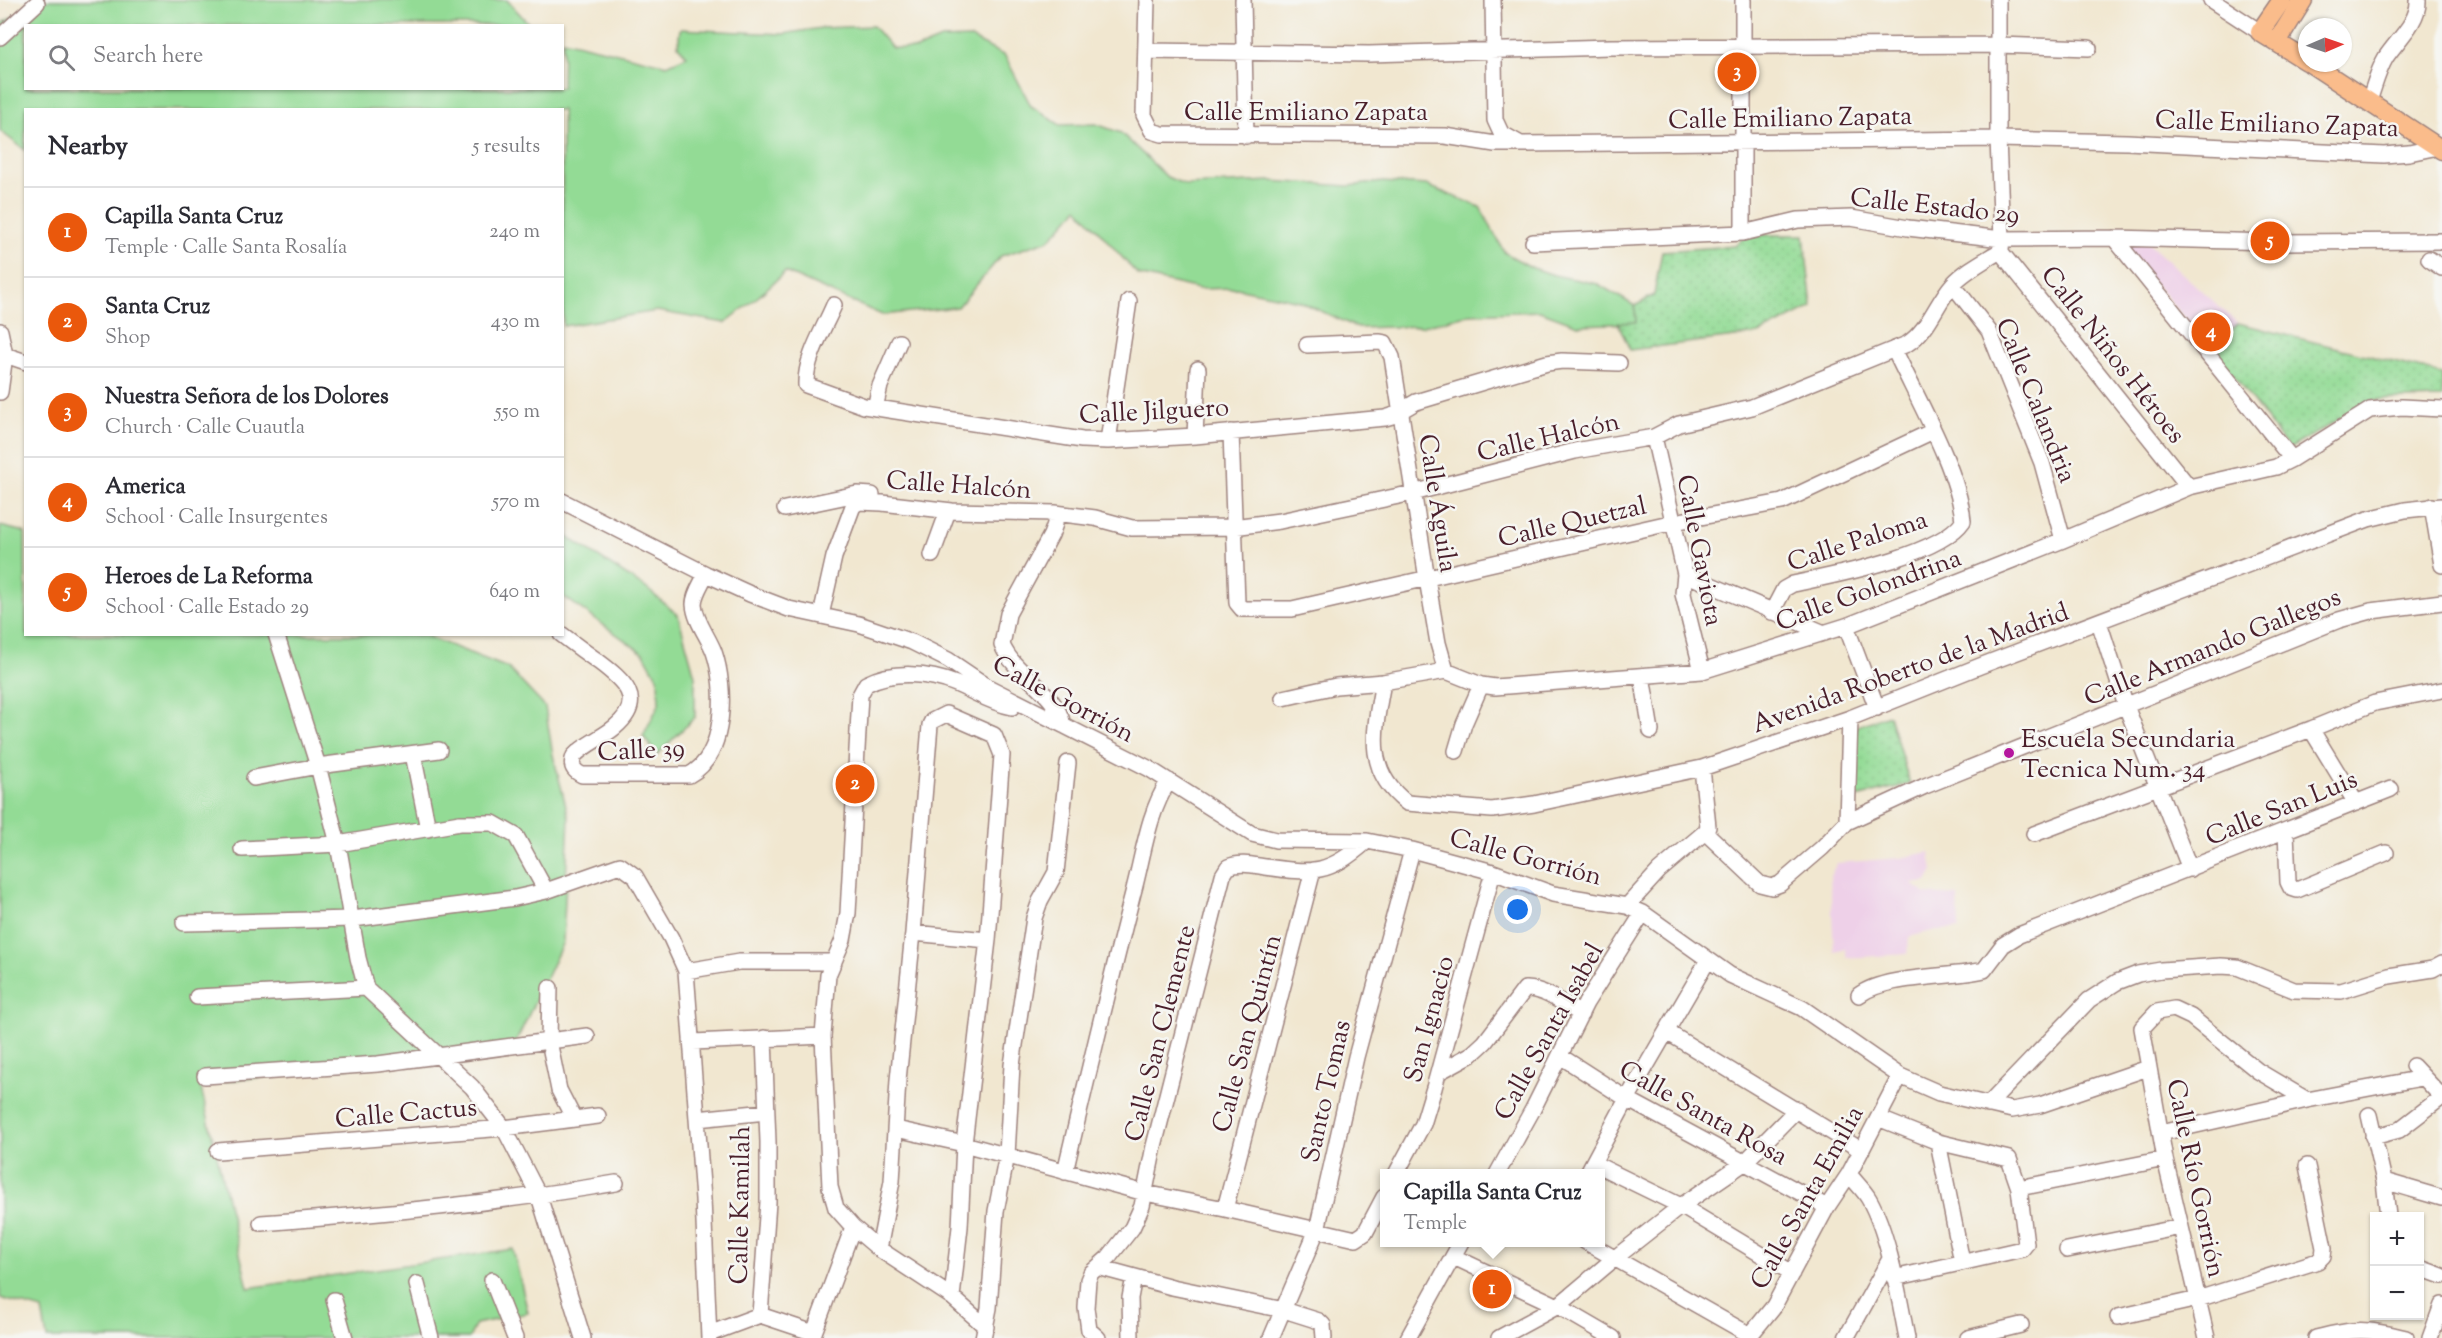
<!DOCTYPE html>
<meta charset="utf-8">
<style>
:root{--surface:#fff;--page:#f7f7f7;--text:#2b2b33;--muted:#7c7c81;--line:#e1e1e2;--accent:#ea580c}
body{margin:0;font-family:"Sorts Mill Goudy",serif;background:var(--page);color:var(--text)}
.controls{position:absolute;right:18px;bottom:18px;display:grid;overflow:hidden;border-radius:0px;box-shadow:0 2px 4px #0004}
.controls button{width:54px;height:54px;display:grid;place-items:center;padding:0;border:0;border-bottom:2px solid var(--line);background:var(--surface);color:var(--text);font:30px sans-serif}
.compass{position:absolute;left:2298px;top:18px;width:54px;height:54px;border-radius:50%;background:var(--surface);box-shadow:0 2px 4px #0004;rotate:88deg}
.you{position:absolute;left:1518px;top:910px;width:21px;height:21px;margin:-15px;border:4px solid #fff;border-radius:50%;background:#1a73e8;box-shadow:0 0 0 9px #1a73e833}
.badge{display:grid;place-items:center;width:39px;height:39px;border-radius:50%;background:var(--accent);color:#fff;font-size:20px;font-weight:700}
.pin{position:absolute;translate:-50% -50%;border:3px solid #fff;box-shadow:0 2px 6px #0006}
.popup{position:absolute;left:1380px;top:1169px;width:225px;height:78px;box-sizing:border-box;display:grid;place-content:center;border-radius:0px;background:var(--surface);filter:drop-shadow(0 2px 4px #0005);font-size:20px;white-space:nowrap;color:var(--muted)}
.popup b{font-size:22px;color:var(--text)}
.popup::after{content:'';position:absolute;left:50%;top:100%;margin-left:-12px;border:12px solid transparent;border-top-color:var(--surface)}
.list{margin:0;padding:0;list-style:none}
h2{display:flex;justify-content:space-between;align-items:center;height:78px;margin:0;padding:0 24px;font-size:26px}
h2 small{font-size:20px;font-weight:400;color:var(--muted)}
.list li{display:grid;grid-template-columns:39px 1fr auto;gap:18px;align-items:center;box-sizing:border-box;height:90px;padding:0 24px;border-top:2px solid var(--line)}
.list b{display:block;font-size:22px;white-space:nowrap}
.list p{margin:0;font-size:20px;white-space:nowrap;color:var(--muted)}
.list em{font-size:20px;font-style:normal;color:var(--muted)}
.icon{flex:none;width:33px;height:33px;fill:none;stroke:currentColor;stroke-width:2;stroke-linecap:round;stroke-linejoin:round}
.map{position:relative;flex:none;width:2442px;height:1338px;overflow:hidden}
.search{position:absolute;background:var(--surface);box-shadow:0 2px 4px #0004;left:24px;top:24px;width:540px;height:66px;display:flex;align-items:center;gap:15px;box-sizing:border-box;padding:0 21px;border-radius:0px;color:var(--muted);font-size:22px}
.panel{position:absolute;background:var(--surface);box-shadow:0 2px 4px #0004;left:24px;top:108px;width:540px;height:528px;border-radius:0px}
.map>svg:first-child{display:block}
.built{fill:#eed0e8}
.green{fill:#93db95;stroke:#6e7d60;stroke-width:1.5}
.park{fill:url(#park-dots);stroke:#6e7d60;stroke-width:1.5}
.lines{fill:none;stroke-linecap:round;stroke-linejoin:round}
.minor-casing{stroke:#9e837e;stroke-width:18}
.major-casing{stroke:#9e837e;stroke-width:21}
.minor{stroke:#fff;stroke-width:15}
.major{stroke:#fabc8b;stroke-width:18}
.poi-dot{fill:#b5179e;stroke:#f6f6f2;stroke-width:2}
.labels{text-anchor:middle;stroke-width:5;stroke-linejoin:round;paint-order:stroke}
.street-label{font-size:26px;fill:#4a1f2b;stroke:#f6f6f2}
.poi-label{font-size:26px;fill:#4a1f2b;stroke:#f6f6f2;text-anchor:start}
</style>
<div class="map">
<svg width="2442" height="1338" viewBox="0 0 2442 1338">
<defs>
<pattern id="park-dots" width="8" height="8" patternUnits="userSpaceOnUse" patternTransform="scale(1.5)"><rect width="8" height="8" fill="#93db95"/><path d="M2 2h.1M6 6h.1" fill="none" stroke="#80bc81" stroke-width="1.8" stroke-linecap="round"/></pattern>
</defs>
<rect width="100%" height="100%" fill="#f6f6f2"/>
<filter id="ink" filterUnits="userSpaceOnUse"><feTurbulence type="fractalNoise" baseFrequency=".0167" numOctaves="2"/><feDisplacementMap in="SourceGraphic" scale="12" xChannelSelector="R" yChannelSelector="G"/><feConvolveMatrix kernelMatrix="1 2 1 2 8 2 1 2 1" color-interpolation-filters="sRGB"/></filter>
<filter id="wash" filterUnits="userSpaceOnUse"><feTurbulence type="fractalNoise" baseFrequency=".008" numOctaves="4" result="noise"/><feDisplacementMap in="SourceGraphic" scale="24" xChannelSelector="R" yChannelSelector="G"/><feGaussianBlur stdDeviation="1.35" result="paint"/><feColorMatrix in="noise" values="0 0 0 0 0 0 0 0 0 0 0 0 0 0 0 0 0 1.4 0 .05"/><feComposite in="paint" operator="in"/></filter>
<g filter="url(#wash)">
<rect width="100%" height="100%" fill="#f1e7d0"/>
<path class="built" d="M2113,237L2148,243L2238,323L2213,349Z
M1930,852L1933,871L1927,882L1912,884L1926,894L1958,896L1959,929L1936,930L1909,937L1907,954L1847,958L1845,949L1834,951L1830,876L1837,863L1900,858Z"/>
<path class="green" d="M43,0H507L530,25L26,26V88H562L563,40L667,65L687,56L678,46L680,29L783,34L821,28L873,26L892,48L917,49L941,39L971,38L1005,56L1031,106L1060,125L1096,124L1121,133L1167,177L1186,185L1271,181L1349,186L1383,182L1426,185L1480,207L1505,253L1533,268L1554,275L1598,284L1635,306L1636,323L1578,325L1540,311L1470,314L1423,326L1358,328L1299,301L1237,288L1199,289L1138,275L1078,208L1049,240L1001,256L958,307L882,315L785,272L759,296L725,323L657,311L563,326L562,110H26L25,150L0,131V24Z
M0,526L24,532L25,534L26,634L424,635L508,668L545,707L553,755L569,818L563,942L515,1044L476,1053L200,1084L248,1288L513,1249L528,1313L476,1324L469,1338H47L42,1310L0,1298Z
M563,534L646,588L678,615L695,676V717L657,755L643,736L659,704L658,679L644,654L563,596Z"/>
<path class="park" d="M1746,235H1804L1812,307L1759,334L1630,350L1618,323L1636,322L1635,306L1654,295L1662,251L1735,246Z
M2238,323L2442,374V398L2372,400L2289,449L2213,349Z
M1889,715L1910,784L1856,797L1854,727Z"/>
</g>
<g filter="url(#ink)">
<g class="lines">
<g class="minor-casing">
<path id="minor" d="M1147,0L1144,115L1152,131L1162,134L1445,136L1495,144H1522L1998,139L2127,142L2384,155L2409,153L2438,147
M1243,0L1246,136
M1493,0L1495,120L1501,133L1519,143
M1743,0V233
M1998,0V139L2002,239L2001,249
M2211,0L2260,32
M0,37L37,3
M1146,51L1369,54L1610,47L1999,45L2089,48
M2369,101C2374,87 2378,70 2386,57C2397,40 2419,22 2418,0
M2114,238L2292,459
M1533,242L1743,233L1798,220L1851,218L1908,228L2002,239L2114,238L2273,242L2442,241
M2000,251L2189,487
M2429,259L2442,268
M1953,285L1989,331L2042,463L2063,540
M834,305C824,329 805,358 806,385L864,406L1082,440L1108,441L1195,436L1385,418L1392,416L1416,402L1547,363L1562,361L1619,363
M0,331L5,355L0,392
M1307,345L1379,342L1385,343L1392,357L1427,579L1438,643L1446,671
M5,355L26,362
M875,408L880,386L899,342
M1231,432L1237,603L1242,609H1292L1674,522L1782,502L1933,431
M1195,436L1198,369
M1654,437L1685,574L1683,594L1702,671
M1108,441L1129,301
M562,501L706,574L750,594L789,609L859,624L912,642L948,660L988,687L1148,768L1252,834L1276,840L1367,841L1412,850L1493,872L1553,894L1627,906L1643,913L1730,975L1802,1008L1900,1076L1939,1093L2012,1110L2040,1105L2148,1068
M2432,506L2442,565
M785,509L857,494L872,495
M1055,513V524L1051,535L1008,614L1002,645C1015,676 1056,690 1063,725
M932,555L948,511
M1685,574L1824,633
M1772,612L1784,589L1793,584C1835,575 1939,556 1963,521C1959,470 1916,397 1894,349
M821,615L834,557L853,506L859,502L882,503L952,511L1055,513L1095,518L1132,528L1233,527L1280,521L1413,493L1575,451L1654,437L1679,424L1752,407L1907,344C1929,330 1936,303 1953,284C1966,270 1984,261 2000,251
M2099,622L2126,706L2190,869
M1846,626L1877,708
M276,634L318,766L338,844L358,958L366,988L472,1087L504,1128L539,1196L583,1338
M561,634C574,644 586,653 599,662C623,680 647,700 615,727C602,738 585,744 574,756C570,766 574,771 582,775H689C727,755 726,687 714,652C708,636 695,621 694,604C694,594 702,583 706,574
M1642,676L1651,731
M1383,682C1375,728 1363,770 1407,803L1492,810L1534,804L1702,768L1850,718L1980,666L2368,519L2405,510L2442,506
M1283,698L1336,686L1383,682L1446,671L1481,685L1495,687L1702,671L1846,626L2063,540L2189,487L2276,467L2292,459L2370,410L2402,407L2442,409
M2311,729L2356,803
M1456,751L1464,724L1481,685
M413,754L428,829
M254,778L318,766L439,750
M1847,822L1850,718
M2286,831L2288,882L2291,888L2297,890L2386,853
M1705,832L1760,884L1772,887L1780,884L1822,848L1847,822L1925,786L2339,620L2371,611L2442,602
M2034,834L2311,729L2375,703L2442,690
M242,849L338,844L460,823H493L516,836L546,891
M1627,906L1659,871L1705,832L1708,827L1702,768
M184,923L353,919L515,898L546,891L620,865L635,876L671,938L686,971L703,1199L709,1338
M913,933L988,940
M686,971L739,962H834
M1859,995C1885,975 1950,978 1984,970L2003,945L2019,935L2391,789
M197,997L366,988
M1667,1032L1861,1150
M693,1042L823,1036
M1560,1056L1627,1099L1827,1207
M2413,1066L2442,1097
M1439,1072L1472,1054L1485,1042L1525,989C1544,988 1565,1005 1581,1014
M205,1076L378,1064L549,1041L550,988
M1988,1105L2089,1000L2117,982L2138,974L2161,970L2221,966L2237,967L2294,990L2341,991L2389,976L2433,969L2442,964
M2369,1115L2384,1181L2388,1216
M1878,1118L1938,1142L2009,1159L2019,1188L2026,1244L2022,1249L1894,1278
M574,1119L559,1090L549,1041L587,1036
M697,1119L766,1112
M896,1129L964,1144L1145,1193L1225,1209L1356,1239L1365,1233L1384,1197
M2161,1133L2307,1100L2422,1078
M2373,1137L2399,1130L2442,1097
M1938,1142L1962,1262
M218,1151L504,1128L598,1116
M1593,1163L1681,1206L1792,1273
M1065,1172C1087,1078 1109,986 1133,893C1143,857 1148,812 1169,781
M1396,1174L1423,1124L1434,1088L1493,872
M1497,1174L1533,1109L1586,1003L1643,913
M1587,1174L1627,1099L1708,960
M1849,1174C1855,1182 1864,1190 1869,1199C1889,1234 1899,1298 1907,1338
M2384,1181L2442,1198
M2019,1188L2165,1159
M1225,1209L1313,870
M261,1223C380,1214 498,1203 616,1183
M1586,1242L1750,1335
M879,1249L892,1181L898,1080L913,933L930,725L932,721L946,714L994,735L1002,755L988,940L964,1144L960,1227L952,1297
M2067,1250L2181,1227
M1454,1257L1558,1306L1613,1338
M1098,1267L1172,1287L1284,1310L1319,1321L1323,1325L1324,1338
M2420,1268L2442,1276
M492,1280L515,1338
M417,1284L431,1338
M334,1300L345,1338
M760,1315L768,1202V1142L764,1038
M760,1315L814,1333
M2118,1317L2198,1299L2318,1261L2323,1256L2324,1248L2307,1166
M986,1327L952,1297L879,1249L853,1227L836,1208L830,1187L823,1036L828,975L843,940L848,913L860,695L866,684C893,670 929,673 956,684C975,692 991,703 1012,707
M709,1334L760,1315
M812,1338L853,1227
M983,1338L989,1308L996,1211L1007,1155L1012,1065L1034,918L1040,901L1056,872L1068,763
M1098,1338L1089,1330L1086,1308L1088,1280L1091,1273L1109,1257L1132,1228L1142,1206L1154,1146L1223,875L1228,867C1240,862 1252,865 1265,867C1314,874 1329,874 1367,841
M1131,1338L1130,1298L1134,1277
M1271,1338L1317,1230L1356,1057L1412,850
M1408,1338L1461,1242
M1499,1338L1558,1306L1615,1258L1681,1206L1744,1163L1797,1109
M1748,1338L1774,1306L1827,1207L1849,1174L1900,1076
M1846,1338L1890,1259
M1968,1338L2021,1325
M2207,1338L2165,1159L2142,1028L2157,1012L2174,1009L2191,1017L2258,1071L2307,1100
M2316,1338C2356,1328 2365,1328 2406,1338
M2430,1338L2442,1305"/>
</g>
<g class="major-casing">
<path id="major" d="M2282,0L2260,32L2307,61
M2277,42L2303,0
M2310,63L2442,150"/>
</g>
<use href="#minor" class="minor"/>
<use href="#major" class="major"/>
</g>
</g>
<circle class="poi-dot" cx="2009" cy="753" r="6"/>
<g class="labels">
<g class="street-label">
<text x="1306" y="120">Calle Emiliano Zapata</text>
<text transform="translate(1790 117) rotate(-1)" y="9">Calle Emiliano Zapata</text>
<text transform="translate(2277 123) rotate(2)" y="9">Calle Emiliano Zapata</text>
<text transform="translate(1935 205) rotate(6)" y="9">Calle Estado 29</text>
<text transform="translate(2114 354) rotate(52)" y="9">Calle Niños Héroes</text>
<text transform="translate(2037 400) rotate(68)" y="9">Calle Calandria</text>
<text transform="translate(1154 410) rotate(-3)" y="9">Calle Jilguero</text>
<text transform="translate(1548 436) rotate(-13)" y="9">Calle Halcón</text>
<text transform="translate(959 484) rotate(4)" y="9">Calle Halcón</text>
<text transform="translate(1439 503) rotate(81)" y="9">Calle Águila</text>
<text transform="translate(1572 521) rotate(-13)" y="9">Calle Quetzal</text>
<text transform="translate(1857 540) rotate(-18)" y="9">Calle Paloma</text>
<text transform="translate(1701 550) rotate(79)" y="9">Calle Gaviota</text>
<text transform="translate(1868 589) rotate(-20)" y="9">Calle Golondrina</text>
<text transform="translate(2212 646) rotate(-22)" y="9">Calle Armando Gallegos</text>
<text transform="translate(1910 667) rotate(-20)" y="9">Avenida Roberto de la Madrid</text>
<text transform="translate(1064 698) rotate(28)" y="9">Calle Gorrión</text>
<text transform="translate(641 749) rotate(-3)" y="9">Calle 39</text>
<text transform="translate(2281 807) rotate(-22)" y="9">Calle San Luis</text>
<text transform="translate(1526 856) rotate(15)" y="9">Calle Gorrión</text>
<text transform="translate(1428 1019) rotate(-75)" y="9">San Ignacio</text>
<text transform="translate(1548 1031) rotate(-61)" y="9">Calle Santa Isabel</text>
<text transform="translate(1159 1033) rotate(-76)" y="9">Calle San Clemente</text>
<text transform="translate(1246 1033) rotate(-75)" y="9">Calle San Quintín</text>
<text transform="translate(1325 1091) rotate(-77)" y="9">Santo Tomas</text>
<text transform="translate(406 1112) rotate(-5)" y="9">Calle Cactus</text>
<text transform="translate(1704 1112) rotate(29)" y="9">Calle Santa Rosa</text>
<text transform="translate(2197 1178) rotate(78)" y="9">Calle Río Gorrión</text>
<text transform="translate(1806 1197) rotate(-61)" y="9">Calle Santa Emilia</text>
<text transform="translate(739 1205) rotate(-89)" y="9">Calle Kamilah</text>
</g>
<g class="poi-label">
<text x="2021" y="747">Escuela Secundaria<tspan x="2021" dy="30">Tecnica Num. 34</tspan></text>
</g>
</g>
</svg>
<div class="controls">
<button>+</button>
<button>−</button>
</div>
<svg class="compass" viewBox="-18 -18 36 36"><path d="M0-13l5 13h-10z" fill="#e53935"/><path d="M0 13l5-13h-10z" fill="#7c7c81"/></svg>
<div class="you"></div>
<div class="pin badge" style="left:1492px;top:1289px">1</div>
<div class="popup"><b>Capilla Santa Cruz</b>Temple</div>
<div class="pin badge" style="left:855px;top:784px">2</div>
<div class="pin badge" style="left:1737px;top:72px">3</div>
<div class="pin badge" style="left:2211px;top:332px">4</div>
<div class="pin badge" style="left:2270px;top:241px">5</div>
<div class="search"><svg class="icon" aria-label="search" viewBox="0 0 24 24"><circle cx="10" cy="10" r="6"/><path d="M15 15l6 6"/></svg>Search here</div>
<section class="panel">
<h2>Nearby<small>5 results</small></h2>
<ul class="list">
<li><span class="badge">1</span><div><b>Capilla Santa Cruz</b><p>Temple · Calle Santa Rosalía</p></div><em>240 m</em></li>
<li><span class="badge">2</span><div><b>Santa Cruz</b><p>Shop</p></div><em>430 m</em></li>
<li><span class="badge">3</span><div><b>Nuestra Señora de los Dolores</b><p>Church · Calle Cuautla</p></div><em>550 m</em></li>
<li><span class="badge">4</span><div><b>America</b><p>School · Calle Insurgentes</p></div><em>570 m</em></li>
<li><span class="badge">5</span><div><b>Heroes de La Reforma</b><p>School · Calle Estado 29</p></div><em>640 m</em></li>
</ul>
</section>
</div>
